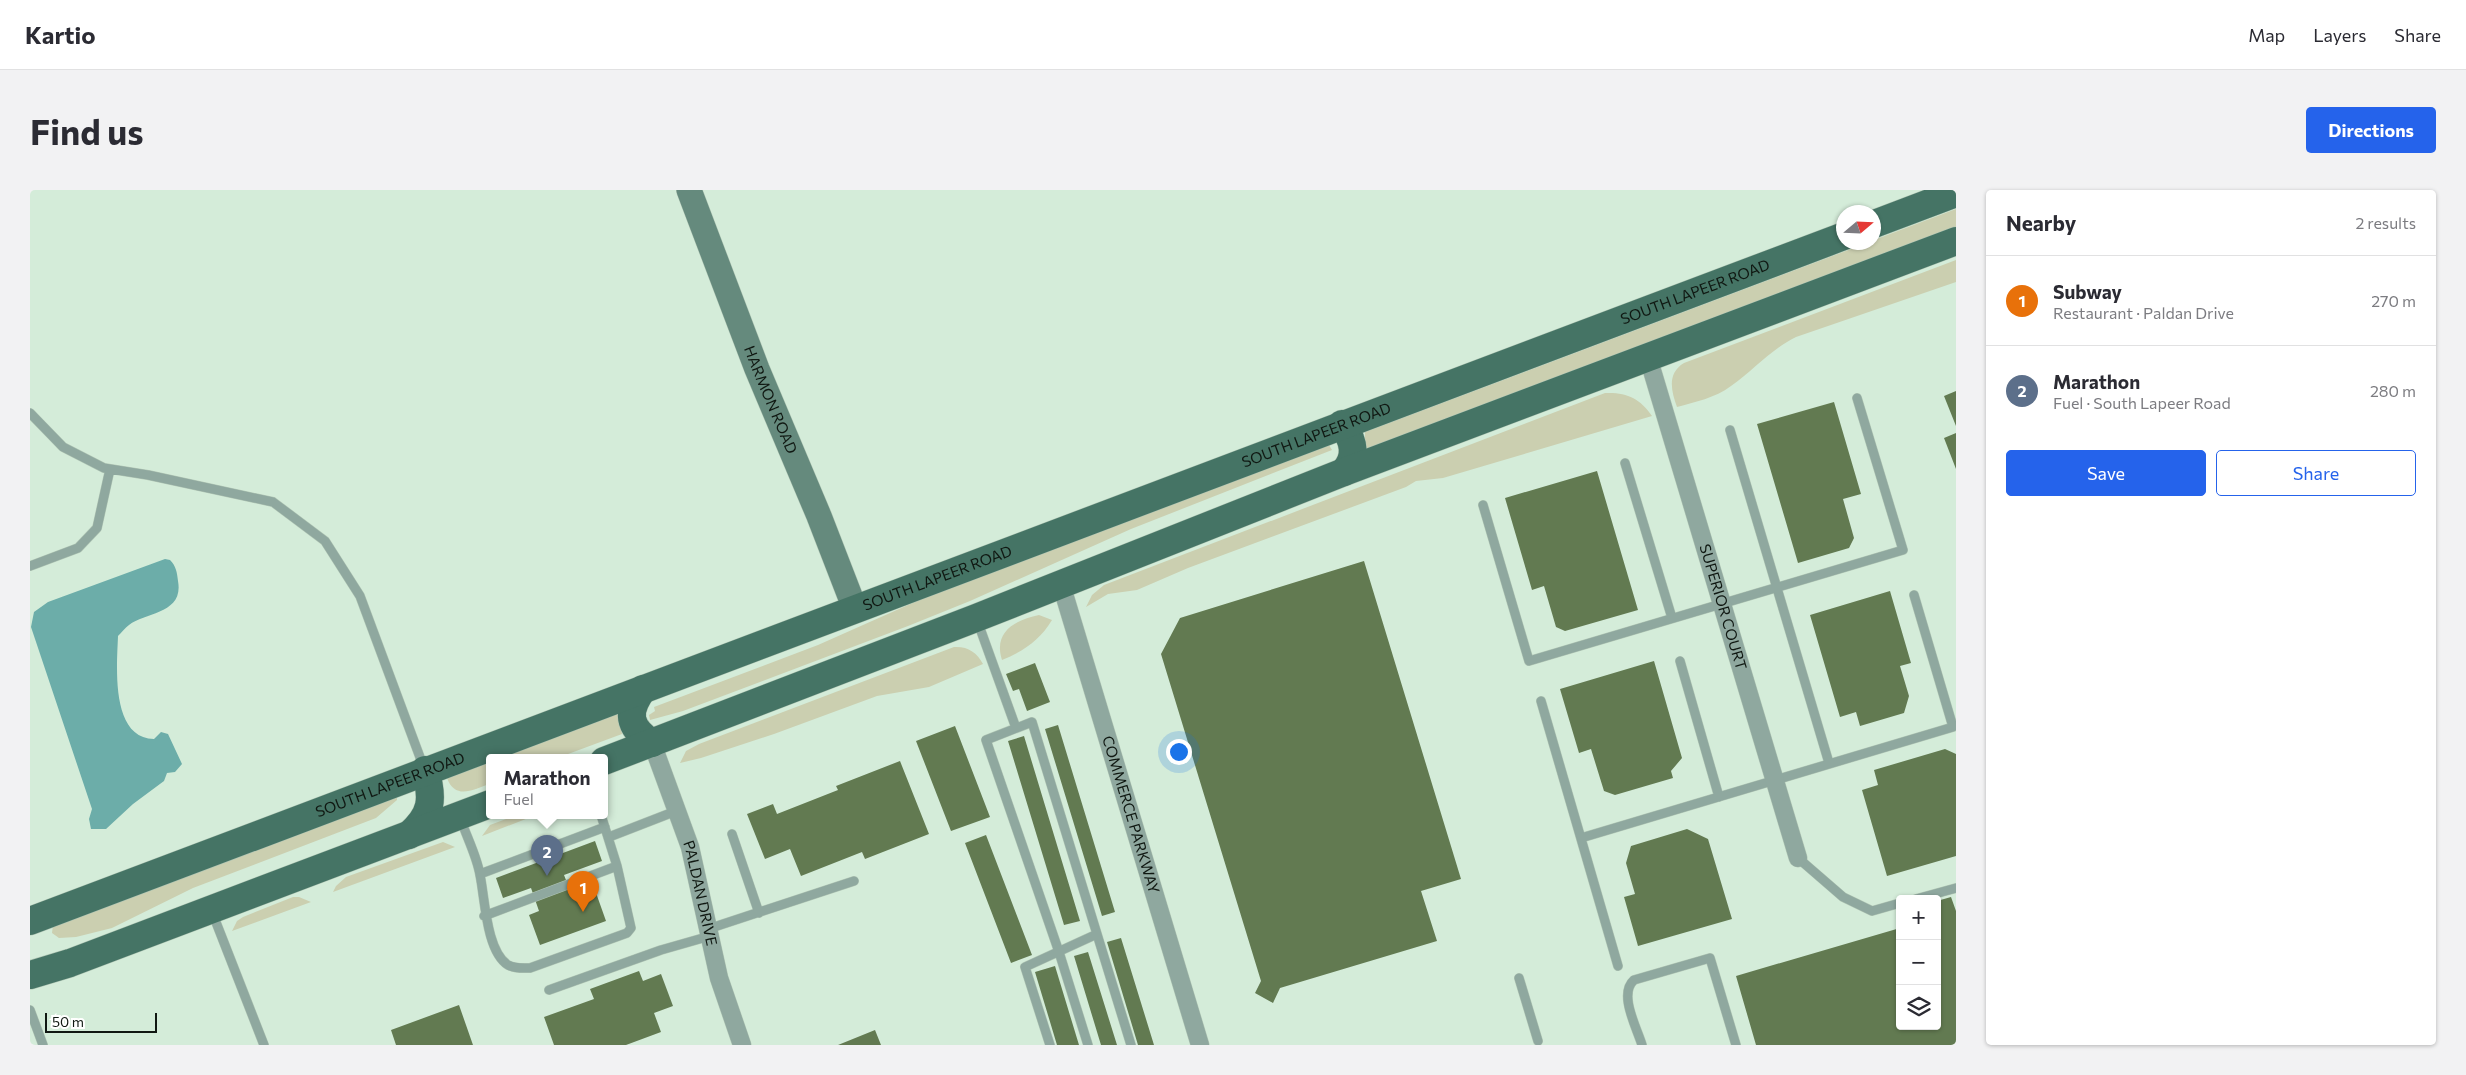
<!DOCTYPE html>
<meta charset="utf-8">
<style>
:root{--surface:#fff;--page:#f2f2f3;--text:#2b2b33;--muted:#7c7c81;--line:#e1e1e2;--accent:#2563eb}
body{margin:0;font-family:Commissioner,sans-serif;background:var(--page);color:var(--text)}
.controls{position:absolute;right:15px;bottom:15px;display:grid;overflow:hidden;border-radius:5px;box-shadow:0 1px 4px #0004}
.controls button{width:45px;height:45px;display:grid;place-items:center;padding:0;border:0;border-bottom:1px solid var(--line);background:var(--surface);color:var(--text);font:25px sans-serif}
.compass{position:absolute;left:1806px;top:15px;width:45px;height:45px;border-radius:50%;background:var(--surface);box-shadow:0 1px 4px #0004;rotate:71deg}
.scale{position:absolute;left:15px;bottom:12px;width:112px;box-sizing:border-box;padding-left:5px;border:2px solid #101812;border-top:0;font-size:14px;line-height:18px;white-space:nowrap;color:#101812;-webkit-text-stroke:4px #fff;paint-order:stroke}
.you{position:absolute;left:1148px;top:561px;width:18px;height:18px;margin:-12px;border:4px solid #fff;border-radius:50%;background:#1a73e8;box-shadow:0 0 0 8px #1a73e833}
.badge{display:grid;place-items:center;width:32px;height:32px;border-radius:50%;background:var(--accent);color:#fff;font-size:16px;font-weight:700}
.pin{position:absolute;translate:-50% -41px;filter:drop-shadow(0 1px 2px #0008)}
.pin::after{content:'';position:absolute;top:26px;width:18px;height:15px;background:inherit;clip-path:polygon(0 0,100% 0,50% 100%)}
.popup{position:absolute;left:456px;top:564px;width:122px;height:65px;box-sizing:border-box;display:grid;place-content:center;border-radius:5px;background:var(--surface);filter:drop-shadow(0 1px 4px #0005);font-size:16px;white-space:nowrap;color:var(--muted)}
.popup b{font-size:19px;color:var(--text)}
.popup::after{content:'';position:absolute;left:50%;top:100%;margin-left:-10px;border:10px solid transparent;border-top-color:var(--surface)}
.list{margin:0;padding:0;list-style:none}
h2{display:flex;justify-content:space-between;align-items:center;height:65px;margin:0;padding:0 20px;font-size:21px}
h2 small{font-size:16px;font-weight:400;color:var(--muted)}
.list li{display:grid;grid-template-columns:32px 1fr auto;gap:15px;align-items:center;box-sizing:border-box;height:90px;padding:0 20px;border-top:1px solid var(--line)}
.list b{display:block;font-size:19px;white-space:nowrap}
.list p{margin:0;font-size:16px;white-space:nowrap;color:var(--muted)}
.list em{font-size:16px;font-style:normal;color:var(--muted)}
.actions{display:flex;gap:10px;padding:15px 20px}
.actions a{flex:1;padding:11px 0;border:1px solid var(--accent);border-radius:5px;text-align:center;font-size:18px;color:var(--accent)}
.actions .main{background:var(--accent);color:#fff}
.icon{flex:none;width:28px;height:28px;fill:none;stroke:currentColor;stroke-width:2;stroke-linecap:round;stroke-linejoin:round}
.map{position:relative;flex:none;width:1926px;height:855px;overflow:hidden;border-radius:5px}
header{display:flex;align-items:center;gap:30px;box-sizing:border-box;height:70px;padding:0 25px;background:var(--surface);border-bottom:1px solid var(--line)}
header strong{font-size:24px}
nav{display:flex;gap:28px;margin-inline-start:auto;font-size:18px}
.intro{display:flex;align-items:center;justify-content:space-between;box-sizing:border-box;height:120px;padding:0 30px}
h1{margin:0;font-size:35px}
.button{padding:12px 22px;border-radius:5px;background:var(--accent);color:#fff;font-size:18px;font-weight:700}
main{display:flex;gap:30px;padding:0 30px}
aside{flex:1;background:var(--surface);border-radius:5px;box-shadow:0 1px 4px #0004}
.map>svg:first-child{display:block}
.green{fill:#cbcfb0}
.water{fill:#6cada9}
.building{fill:#627a51}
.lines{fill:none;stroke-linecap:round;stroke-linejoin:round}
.lane-casing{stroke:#b1c6b5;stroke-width:10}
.street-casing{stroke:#b1c6b5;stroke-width:19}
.secondary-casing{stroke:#b1c6b5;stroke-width:26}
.primary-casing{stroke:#b1c6b5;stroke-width:29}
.lane{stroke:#8fa89f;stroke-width:9}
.street{stroke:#8fa89f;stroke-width:18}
.secondary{stroke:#658a7d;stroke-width:25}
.primary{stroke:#457465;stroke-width:28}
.labels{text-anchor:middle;stroke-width:4.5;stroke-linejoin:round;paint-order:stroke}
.street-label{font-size:15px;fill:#101812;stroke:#fff}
</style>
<header>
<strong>Kartio</strong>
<nav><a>Map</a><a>Layers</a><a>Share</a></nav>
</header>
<div class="intro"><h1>Find us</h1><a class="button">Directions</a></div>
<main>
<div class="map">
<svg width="1926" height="855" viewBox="0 0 1926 855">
<rect width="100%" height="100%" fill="#d4ecd9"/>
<path class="green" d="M1926,19V37L1338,260L1335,258V242L1837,53L1844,52V50Z
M1926,70V92L1766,147C1740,160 1724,180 1701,196C1685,208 1665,212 1647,217C1641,201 1637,183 1654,173Z
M1575,203C1596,202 1610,208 1622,226L1413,288L1386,291L1376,297L1158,378L1107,400L1078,404L1056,417L1062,405L1074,395Z
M1299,255L1302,260L1101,339L940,411L878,436L653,521L620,530L619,525L625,521L624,517L788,455L905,403Z
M1009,425L1022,430C1010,450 994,461 972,470C963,442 985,430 1009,425Z
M924,457C937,456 947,462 953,474L899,497L847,506L744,544L671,568L650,573L656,561L669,554Z
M587,522L589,523L592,544L530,567H466Z
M459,570V594C443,600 425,610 417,588Z
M367,606V610L346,628L163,698L82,738L46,747L29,748L22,743L23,735Z
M487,625H506L452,646L460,635Z
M413,652L425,657L303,702L306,696L316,687Z
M263,707H269L281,712L202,741L207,731L213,727Z"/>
<path class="water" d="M135,369L140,370C146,376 147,382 148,391C154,424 116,422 99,435C95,438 91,443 88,446C87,475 80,548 124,549L131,542L138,544L152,574L145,582L137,583L134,591L103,614L76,639H61L59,629L62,619L1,437L4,422L18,412Z"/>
<path class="building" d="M1926,201V236L1914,206Z
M1804,212L1831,304L1813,309L1824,348L1819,358L1768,373L1727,234Z
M1926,243V279L1914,248Z
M1567,281L1608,420L1535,441L1526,437L1514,396L1502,400L1475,308Z
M1334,371L1431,689L1391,701L1407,751L1250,798L1243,813L1225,803L1231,791L1131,464L1150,428Z
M1860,401L1881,473L1870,476L1879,506L1874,523L1830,536L1826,522L1810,527L1780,425Z
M1624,471L1652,568L1641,581L1643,588L1585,605L1574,601L1561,559L1549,563L1530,499Z
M1005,473L1020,512L997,521L989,499L983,501L976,484Z
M1028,535L1085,722L1072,726L1015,539Z
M925,536L960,627L921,641L886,551Z
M994,546L1050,731L1034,735L978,551Z
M1915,559L1926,564V666L1857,686L1832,600L1848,595L1844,580Z
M870,571L899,644L835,669L832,662L771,686L760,659L735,669L717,624L743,614L747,624L808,600L806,596Z
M1657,639L1678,649L1702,729L1608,756L1594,707L1605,704L1596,673L1601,656Z
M956,645L1002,765L981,773L935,653Z
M565,651L572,671L534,685L543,708L565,700L576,731L510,755L499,725L509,721L501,698L473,708L466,688Z
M1921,707L1926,721V855H1726L1706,786L1870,738V836H1907V711Z
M1091,748L1124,855H1108L1077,752Z
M1058,762L1087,855H1071L1044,766Z
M1025,776L1049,855H1027L1005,782Z
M609,781L613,791L631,784L643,816L624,823L631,842L596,855H524L514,827L564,809L560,799Z
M429,815L443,855H366L361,840Z
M845,840L851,855H808Z"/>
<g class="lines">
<g class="lane-casing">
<path id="lane" d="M0,223L33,257L74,278L118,285L243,312L295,351L330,406L394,578
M1700,240L1799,573
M1595,273L1642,428
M1453,315L1499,471L1873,360L1827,208
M0,376L48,358L67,338L80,279
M947,430L986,538
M1650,471L1689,607
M1511,511L1588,776
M430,627C436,646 447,666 450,685C455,708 456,761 478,775C485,779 493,778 500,778L597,743L601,738L587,676L571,625
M702,644L729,723
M579,647L646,621
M1551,648L1923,537L1884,405
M1768,668L1813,707L1842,721L1870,713
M450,684L575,637
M1886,709L1926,698
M182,722L234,855
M454,726L587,676
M678,739L824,691
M1489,788L1508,851
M519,800L631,760L680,746
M0,820L13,855
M1020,855L995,777L1067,744
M1058,855L1029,762L956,550L1002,532L1101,855
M1612,855C1607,838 1588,804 1604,790L1680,768L1706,855"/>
</g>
<g class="street-casing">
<g id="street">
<path id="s1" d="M1618,167L1768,668"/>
<path id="s2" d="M1031,394L1170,855"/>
<path id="s3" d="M622,553L660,657L689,788L712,855"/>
</g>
</g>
<g class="secondary-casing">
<g id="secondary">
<path id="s4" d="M659,0L727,179L789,326L825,419"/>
</g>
</g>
<g class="primary-casing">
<g id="primary">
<path d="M1844,34L1926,3"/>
<path d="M1312,234C1324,251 1328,266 1314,282"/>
<path d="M613,499C596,522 598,537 622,553"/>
<path d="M574,571L946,428L1314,282L1926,51"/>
<path d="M379,645C402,625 404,609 395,580"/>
<path id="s5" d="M0,731L1814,46"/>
<path d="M0,785L40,773L460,614"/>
</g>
</g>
<use href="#lane" class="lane"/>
<use href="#street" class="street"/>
<use href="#secondary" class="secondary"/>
<use href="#primary" class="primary"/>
</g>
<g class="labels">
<g class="street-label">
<text dy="5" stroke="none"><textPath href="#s5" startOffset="1780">SOUTH LAPEER ROAD</textPath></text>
<text dy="5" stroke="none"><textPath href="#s4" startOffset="225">HARMON ROAD</textPath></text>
<text dy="5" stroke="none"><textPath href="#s5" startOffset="1375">SOUTH LAPEER ROAD</textPath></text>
<text dy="5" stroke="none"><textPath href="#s5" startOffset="970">SOUTH LAPEER ROAD</textPath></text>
<text dy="5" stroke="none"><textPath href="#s1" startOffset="261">SUPERIOR COURT</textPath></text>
<text dy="5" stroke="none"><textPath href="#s5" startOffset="385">SOUTH LAPEER ROAD</textPath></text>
<text dy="5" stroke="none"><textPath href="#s2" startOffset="241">COMMERCE PARKWAY</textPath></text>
<text dy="5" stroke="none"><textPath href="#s3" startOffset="158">PALDAN DRIVE</textPath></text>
</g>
</g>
</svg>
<div class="controls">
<button>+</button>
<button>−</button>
<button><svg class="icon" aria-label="layers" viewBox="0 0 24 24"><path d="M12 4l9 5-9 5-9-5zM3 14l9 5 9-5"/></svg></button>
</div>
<svg class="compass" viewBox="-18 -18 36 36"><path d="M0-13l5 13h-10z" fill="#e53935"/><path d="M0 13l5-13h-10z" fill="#7c7c81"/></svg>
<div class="scale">50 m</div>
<div class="you"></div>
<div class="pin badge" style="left:553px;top:722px;background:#e8710a">1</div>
<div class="pin badge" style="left:517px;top:686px;background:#5c6f8a">2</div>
<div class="popup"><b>Marathon</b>Fuel</div>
</div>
<aside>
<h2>Nearby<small>2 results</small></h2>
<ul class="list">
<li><span class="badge" style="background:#e8710a">1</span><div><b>Subway</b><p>Restaurant · Paldan Drive</p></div><em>270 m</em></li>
<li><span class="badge" style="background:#5c6f8a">2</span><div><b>Marathon</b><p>Fuel · South Lapeer Road</p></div><em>280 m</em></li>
</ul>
<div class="actions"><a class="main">Save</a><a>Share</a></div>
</aside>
</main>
